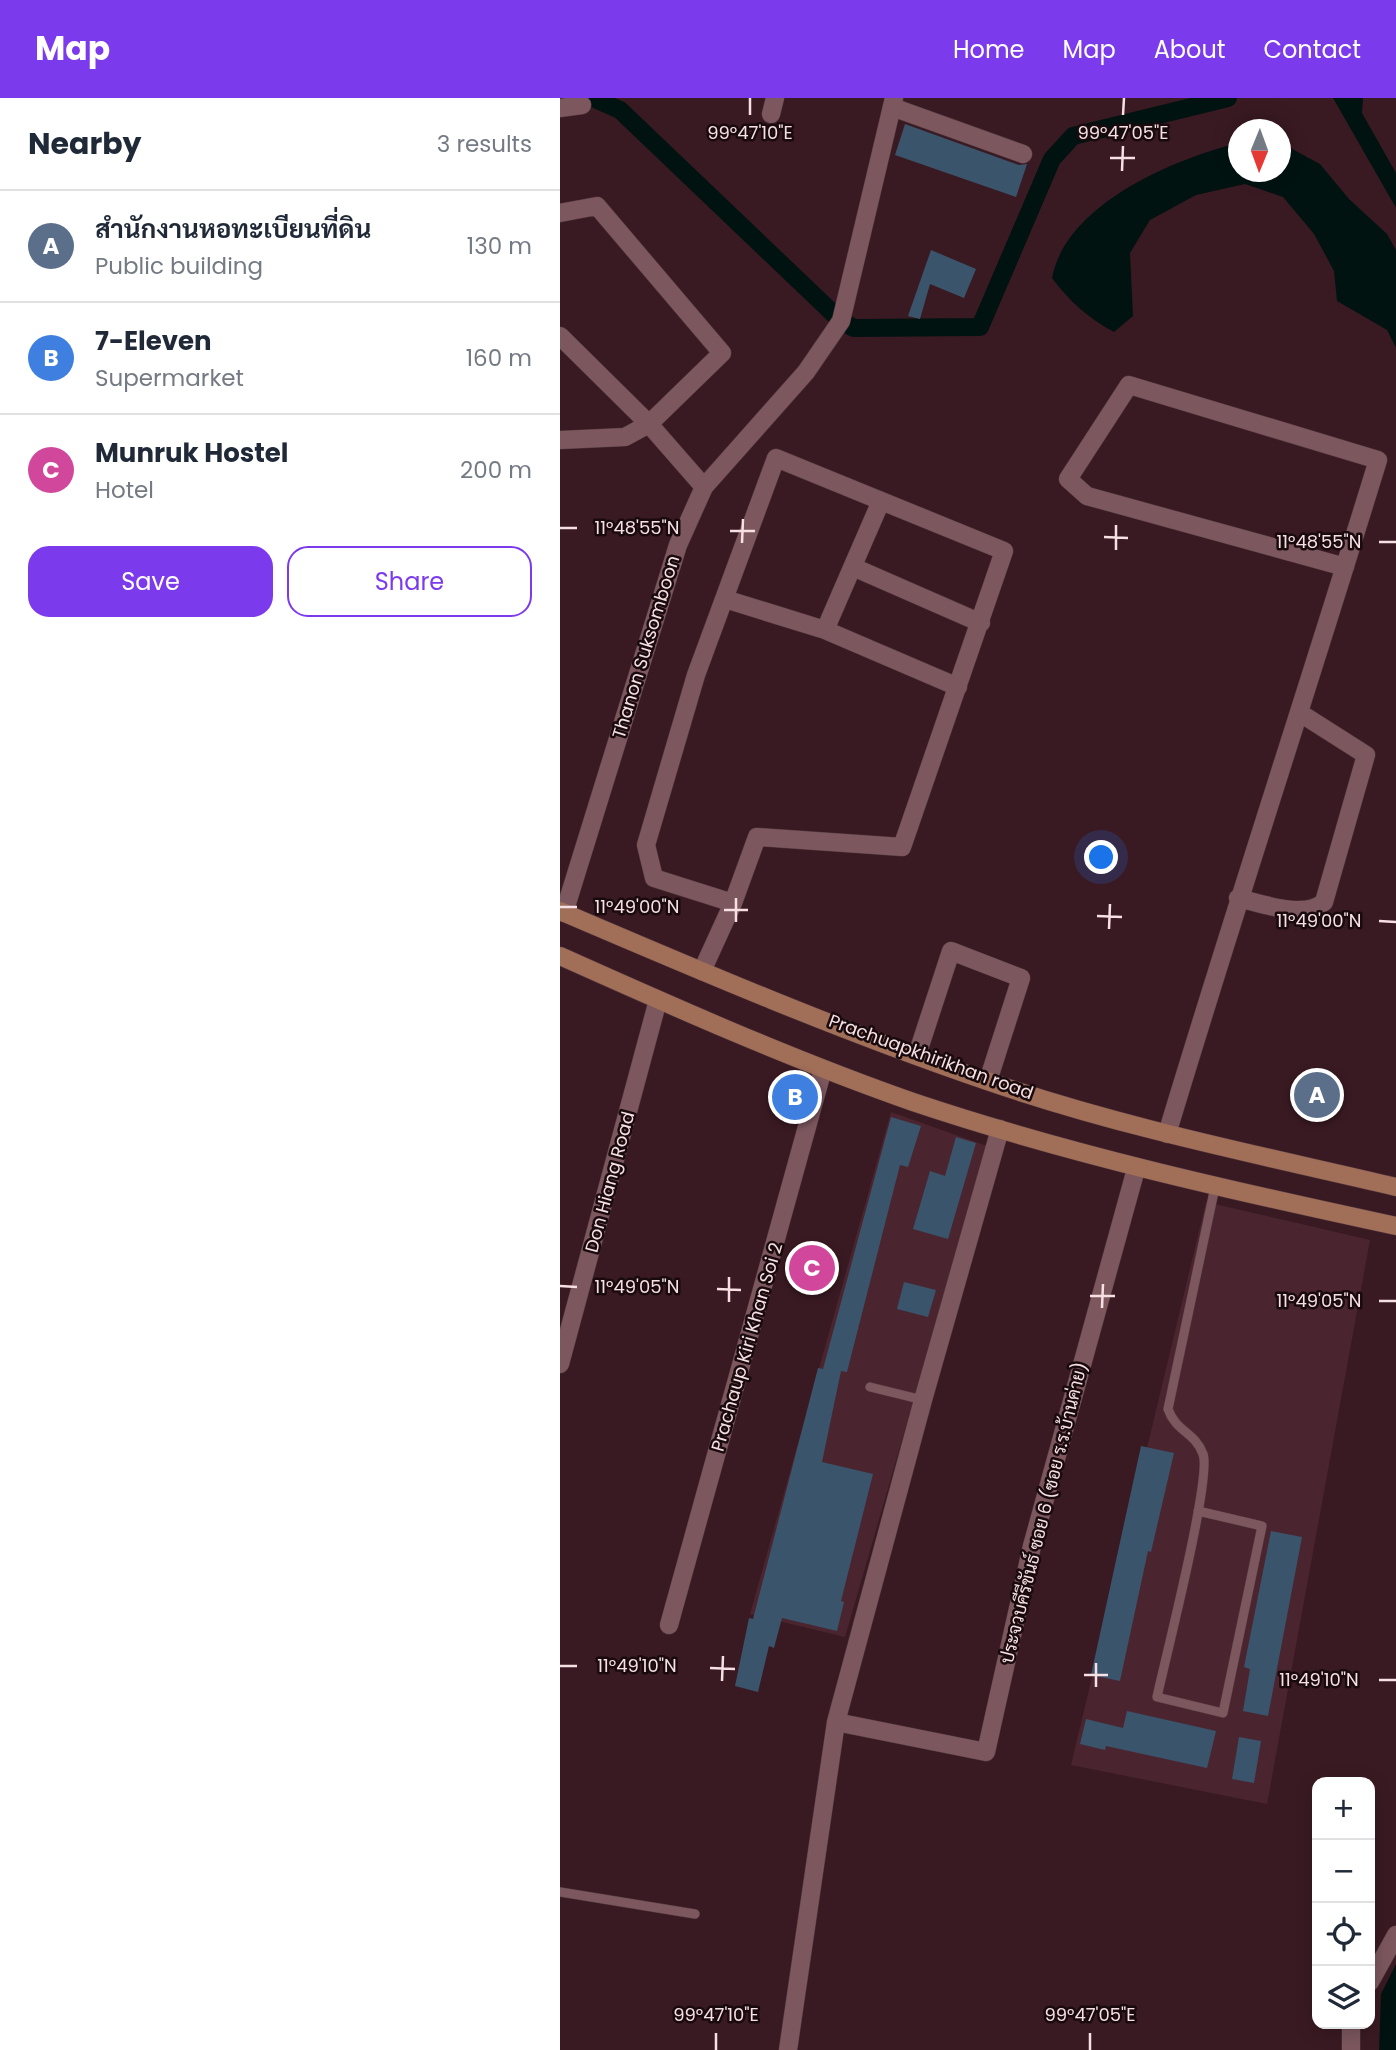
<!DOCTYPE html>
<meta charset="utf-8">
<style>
:root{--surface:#fff;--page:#f2f2f3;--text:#1f2937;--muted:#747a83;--line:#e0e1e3;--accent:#7c3aed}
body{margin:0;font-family:Poppins,Sarabun,sans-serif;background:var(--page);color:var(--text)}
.controls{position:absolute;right:21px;bottom:21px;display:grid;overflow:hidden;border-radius:14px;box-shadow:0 4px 18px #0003}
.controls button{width:63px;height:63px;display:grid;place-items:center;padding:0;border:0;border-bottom:2px solid var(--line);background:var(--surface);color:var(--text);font:35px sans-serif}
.compass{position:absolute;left:668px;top:21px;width:63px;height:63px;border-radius:50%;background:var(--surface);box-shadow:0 4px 18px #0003;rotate:181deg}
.you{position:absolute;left:542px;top:760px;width:24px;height:24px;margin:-18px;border:5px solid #fff;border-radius:50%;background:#1a73e8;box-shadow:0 0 0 10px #1a73e833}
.badge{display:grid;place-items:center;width:46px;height:46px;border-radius:50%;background:var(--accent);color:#fff;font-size:23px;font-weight:700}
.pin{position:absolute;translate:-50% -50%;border:4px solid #fff;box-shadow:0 2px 7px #0006}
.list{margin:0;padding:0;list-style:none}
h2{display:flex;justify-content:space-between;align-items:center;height:91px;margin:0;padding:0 28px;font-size:30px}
h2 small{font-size:23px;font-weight:400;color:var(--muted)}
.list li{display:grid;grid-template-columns:46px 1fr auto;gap:21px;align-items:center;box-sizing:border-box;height:112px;padding:0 28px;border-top:2px solid var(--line)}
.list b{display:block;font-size:26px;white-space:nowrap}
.list p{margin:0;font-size:23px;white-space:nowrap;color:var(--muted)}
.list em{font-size:23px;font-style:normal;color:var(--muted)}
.actions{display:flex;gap:14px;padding:21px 28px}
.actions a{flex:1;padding:16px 0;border:2px solid var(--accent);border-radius:21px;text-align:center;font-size:24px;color:var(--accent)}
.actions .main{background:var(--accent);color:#fff}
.icon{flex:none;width:38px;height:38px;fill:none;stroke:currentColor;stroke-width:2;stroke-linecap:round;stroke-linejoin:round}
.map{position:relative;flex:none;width:836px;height:1952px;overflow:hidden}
header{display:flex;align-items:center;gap:42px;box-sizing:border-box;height:98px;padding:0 35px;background:var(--accent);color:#fff}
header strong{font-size:33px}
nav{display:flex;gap:38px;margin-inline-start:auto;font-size:24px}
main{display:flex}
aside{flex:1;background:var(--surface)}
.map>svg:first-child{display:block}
.built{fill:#4a252f}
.water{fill:#011311}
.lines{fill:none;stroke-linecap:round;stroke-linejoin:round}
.canal{stroke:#011311;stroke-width:18}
.building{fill:#3a546c}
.service-casing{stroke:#533940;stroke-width:10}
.minor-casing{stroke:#533940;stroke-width:19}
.tertiary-casing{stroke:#533940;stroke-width:19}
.secondary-casing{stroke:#533940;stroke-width:19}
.service{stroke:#7c575e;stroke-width:9}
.minor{stroke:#7c575e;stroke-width:18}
.tertiary{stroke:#7c575e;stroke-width:18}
.secondary{stroke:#a16e58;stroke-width:18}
.ticks{fill:none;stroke:#f7e0e4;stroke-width:2.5}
.labels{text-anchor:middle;stroke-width:5;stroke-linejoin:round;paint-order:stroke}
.street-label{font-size:18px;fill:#f7e0e4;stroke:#180a0d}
.ticks-label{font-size:18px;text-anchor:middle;fill:#f7e0e4;stroke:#180a0d;stroke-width:5;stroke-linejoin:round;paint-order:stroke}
</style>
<header>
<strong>Map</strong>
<nav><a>Home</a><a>Map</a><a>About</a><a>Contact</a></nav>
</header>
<main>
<aside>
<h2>Nearby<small>3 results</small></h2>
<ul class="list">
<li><span class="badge" style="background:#5c6f8a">A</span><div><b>สำนักงานหอทะเบียนที่ดิน</b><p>Public building</p></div><em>130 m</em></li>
<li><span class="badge" style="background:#3f7fe0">B</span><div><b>7-Eleven</b><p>Supermarket</p></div><em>160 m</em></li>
<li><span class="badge" style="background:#d1479c">C</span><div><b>Munruk Hostel</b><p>Hotel</p></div><em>200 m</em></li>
</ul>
<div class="actions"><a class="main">Save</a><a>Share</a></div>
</aside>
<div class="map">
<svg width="836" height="1952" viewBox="0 0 836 1952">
<rect width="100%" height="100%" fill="#3a1a22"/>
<path class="built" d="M331,1014L427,1048L285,1539L190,1516Z
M646,1104L810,1142L707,1706L511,1667Z"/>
<path class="water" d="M773,0H803L802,15L836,75V110Z
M678,45V74H720L721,45L760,66L789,101L827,136L836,152V250L827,232L777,203L774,173L754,136L723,99L685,86L636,97L590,122L570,155L573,218L554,234C528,220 510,204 492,180C506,106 614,61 678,45Z
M836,1866V1952H819L821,1896Z"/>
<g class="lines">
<path class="canal" d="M33,0L60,12L281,223L294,230L420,229L492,61L513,38L668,0"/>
</g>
<path class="building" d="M345,26L459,67L467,66L456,99L335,57Z
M371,152L416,171L404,200L370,186L360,221L348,218Z
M331,1019L361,1028L348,1069L340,1067L287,1274L281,1273L262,1364L313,1376L281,1503L284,1504L277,1533L222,1520L214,1550L209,1548L198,1594L175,1588L189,1520L193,1521L258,1270L263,1271Z
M396,1039L416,1045L388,1141L353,1131L370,1073L385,1078Z
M344,1184L376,1192L368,1219L337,1211Z
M581,1348L614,1355L591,1454L588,1453L560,1583L531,1577Z
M711,1433L742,1439L708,1618L683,1613L690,1571L684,1569Z
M567,1613L656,1633L647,1670L546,1648L545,1652L520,1646L526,1621L563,1630Z
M679,1639L701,1643L694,1685L672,1681Z"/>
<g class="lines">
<g class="service-casing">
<path id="service" d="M310,1289L363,1302
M638,1413L702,1428L663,1615L597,1599C605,1562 652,1379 643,1356C635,1334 616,1334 608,1311L655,1089
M0,1794L135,1816"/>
</g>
<g class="minor-casing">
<path id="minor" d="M332,9L463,56
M0,10L22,7
M211,16L215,0
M0,115L37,108L162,255L89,326L65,339L0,342
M0,238L89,326L144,389
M293,469L421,525
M165,501L265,532L398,589
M265,532L321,403
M678,800C700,805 745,822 764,804L806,657L740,615
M142,873L173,805L197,739L342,749L444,453L216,360L136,577L86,747L94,780L173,805
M357,957L391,853L461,880L428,983
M607,1036C675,810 749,587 818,362L569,287L508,381L527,398L785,469
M0,1266L98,902
M109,1527L263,971
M276,1624L426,1654L472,1448L576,1071
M810,1884L836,1837
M228,1952L276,1624L363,1302L440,1031
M791,1952V1926"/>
</g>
<g class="tertiary-casing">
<path id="tertiary" d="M4,815L118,447L144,389L246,274L281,223L334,0"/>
</g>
<g class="secondary-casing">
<path id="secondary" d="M0,813C140,873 283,934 427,983C560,1029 699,1057 836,1089
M0,858C116,910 233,962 353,1004C511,1057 673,1093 836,1128"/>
</g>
<use href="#service" class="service"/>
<use href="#minor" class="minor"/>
<use href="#tertiary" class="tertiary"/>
<use href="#secondary" class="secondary"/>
</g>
<path class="ticks" d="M190,17V0M563,17L564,0M550,60H575M562,73L563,48M0,430H17M170,433H195M544,439L568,440M819,444H836M182,445L183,421M556,452V427M0,809H17M164,812H188M537,818L562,819M819,823L836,824M176,824V800M549,831L550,806M0,1188L17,1189M157,1191L181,1192M530,1198H555M819,1203H836M169,1204V1179M542,1210L543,1186M0,1568H17M150,1570L175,1571M524,1577H548M819,1582H836M162,1583L163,1558M536,1589V1565M156,1952V1935M530,1952V1935"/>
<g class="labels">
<g class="street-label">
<text transform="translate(86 549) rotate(-73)" y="6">Thanon Suksomboon</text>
<text transform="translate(371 959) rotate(20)" y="6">Prachuapkhirikhan road</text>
<text transform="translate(50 1084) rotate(-75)" y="6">Don Hiang Road</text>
<text transform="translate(187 1249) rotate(-74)" y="6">Prachaup Kiri Khan Soi 2</text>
<text transform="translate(484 1415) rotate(-76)" y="6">ประจวบคีรีขันธ์ ซอย 6 (ซอย ร.ร.บ้านค่าย)</text>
</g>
</g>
<g class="ticks-label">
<text x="190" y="41">99°47'10"E</text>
<text x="563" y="41">99°47'05"E</text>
<text x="77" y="436">11°48'55"N</text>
<text x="759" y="450">11°48'55"N</text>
<text x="77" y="815">11°49'00"N</text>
<text x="759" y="829">11°49'00"N</text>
<text x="77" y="1195">11°49'05"N</text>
<text x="759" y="1209">11°49'05"N</text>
<text x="77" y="1574">11°49'10"N</text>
<text x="759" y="1588">11°49'10"N</text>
<text x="156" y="1923">99°47'10"E</text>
<text x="530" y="1923">99°47'05"E</text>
</g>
</svg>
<div class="controls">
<button>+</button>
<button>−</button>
<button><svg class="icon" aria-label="locate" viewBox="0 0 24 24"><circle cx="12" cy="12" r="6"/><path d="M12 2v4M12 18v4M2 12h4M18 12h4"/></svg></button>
<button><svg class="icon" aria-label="layers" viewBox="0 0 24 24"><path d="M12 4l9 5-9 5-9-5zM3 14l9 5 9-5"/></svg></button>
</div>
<svg class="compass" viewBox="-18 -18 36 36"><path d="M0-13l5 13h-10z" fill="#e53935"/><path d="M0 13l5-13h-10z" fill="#747a83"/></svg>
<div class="you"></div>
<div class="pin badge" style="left:757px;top:997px;background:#5c6f8a">A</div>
<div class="pin badge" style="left:235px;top:999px;background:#3f7fe0">B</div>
<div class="pin badge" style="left:252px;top:1170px;background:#d1479c">C</div>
</div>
</main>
